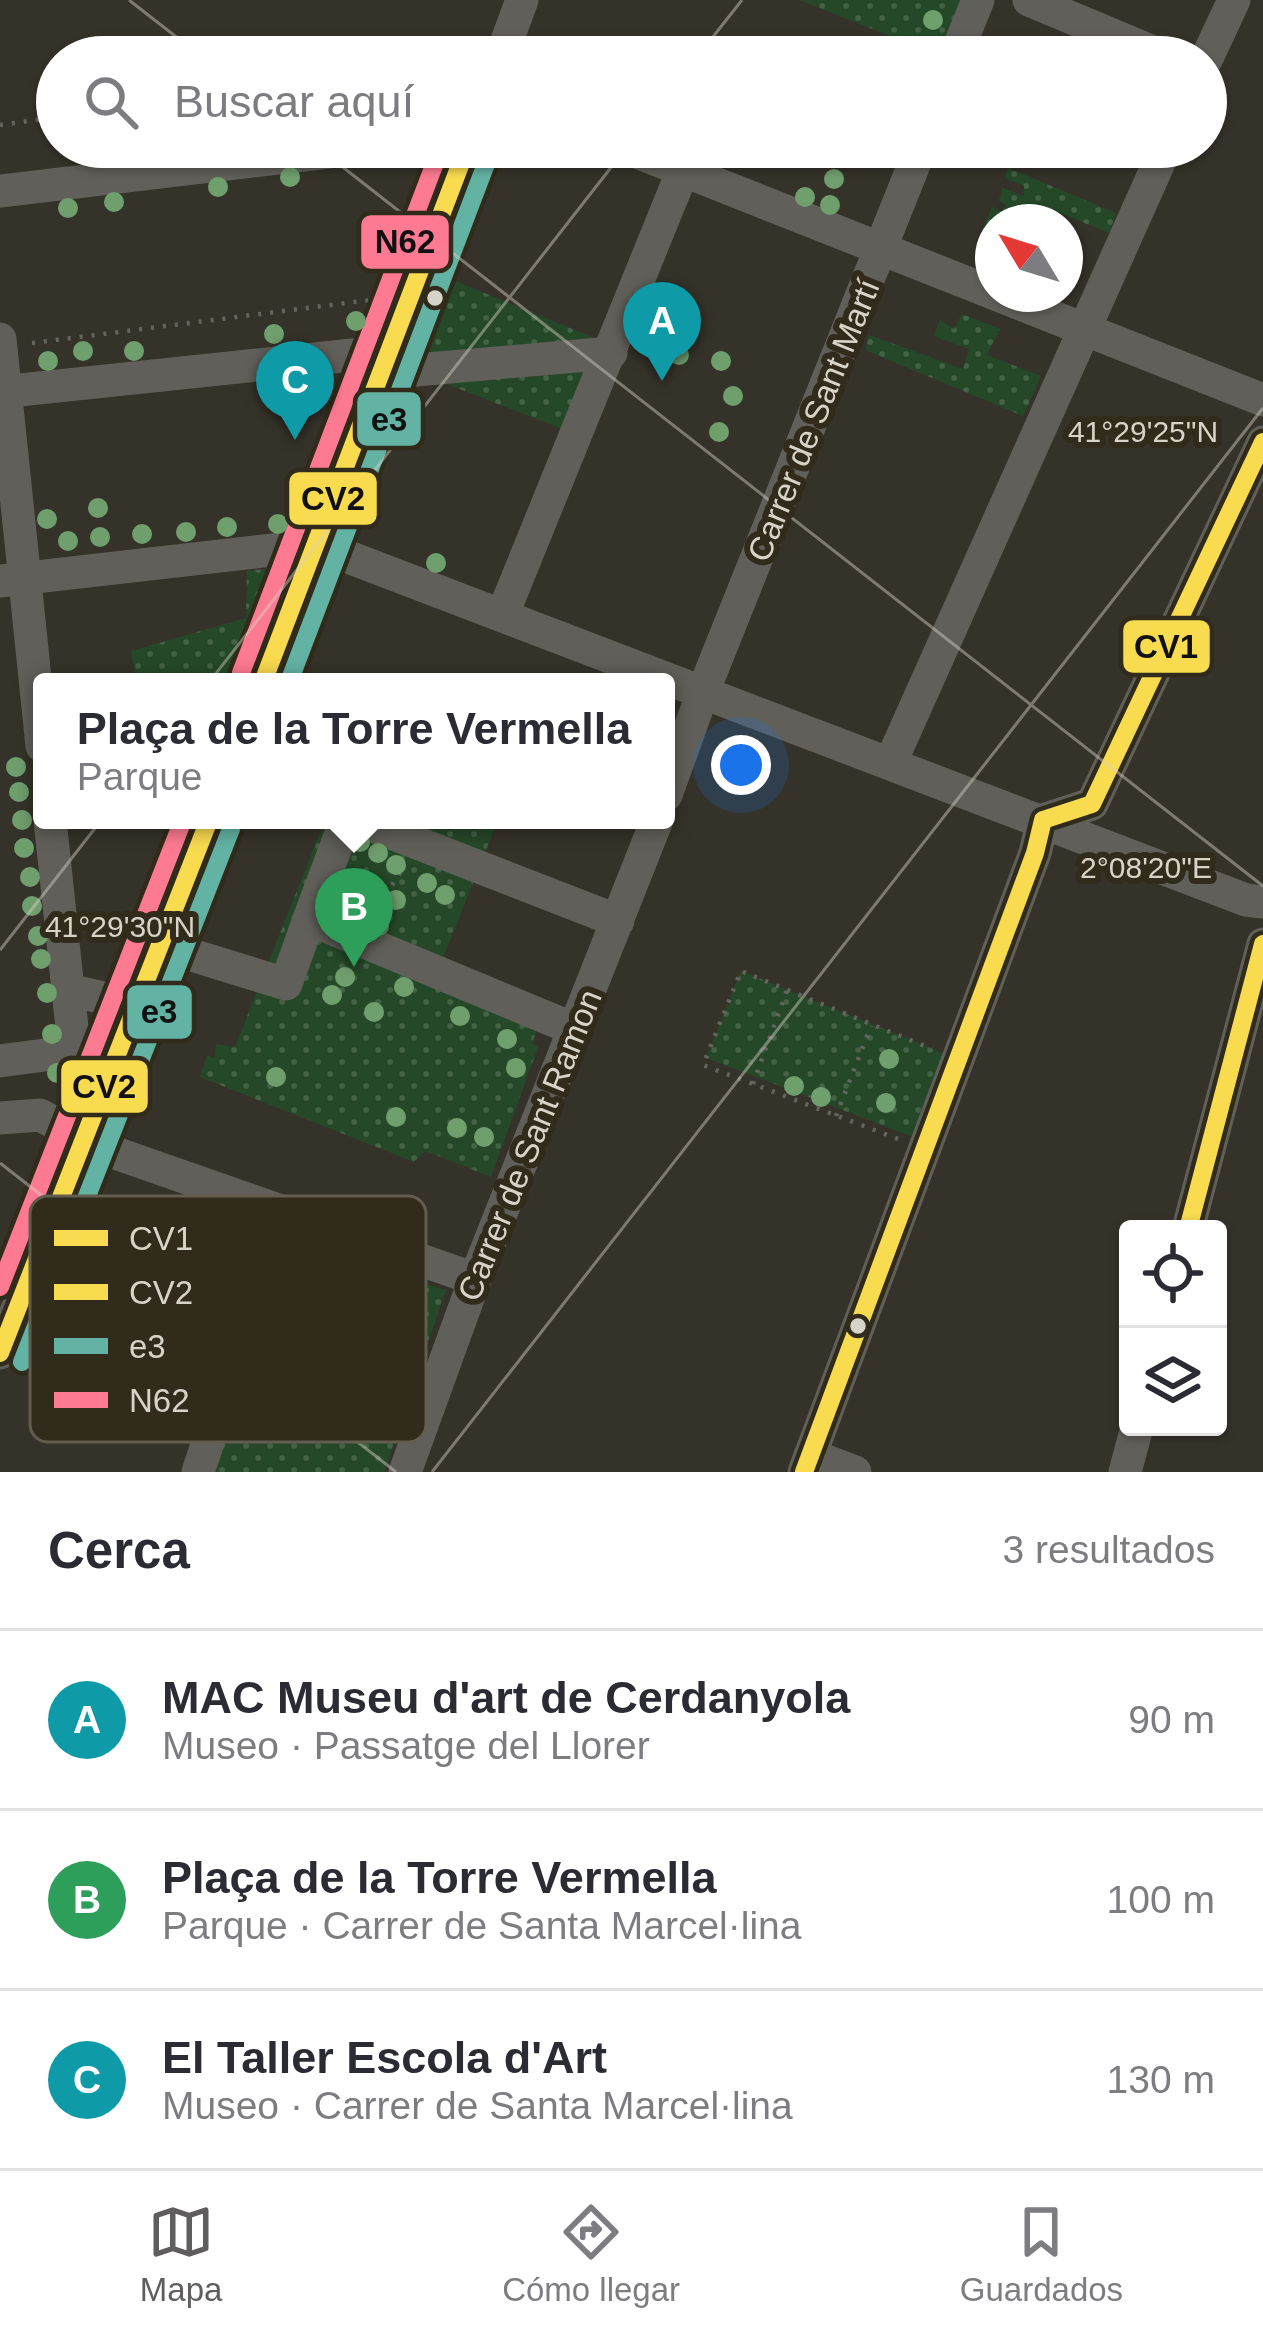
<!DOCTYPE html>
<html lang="es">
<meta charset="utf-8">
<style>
:root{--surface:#fff;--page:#f7f7f7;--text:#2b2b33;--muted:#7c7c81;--line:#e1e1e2;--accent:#5f5d5d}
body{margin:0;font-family:Arial,sans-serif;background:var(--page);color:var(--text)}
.controls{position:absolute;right:36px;bottom:36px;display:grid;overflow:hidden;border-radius:12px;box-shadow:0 3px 9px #0004}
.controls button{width:108px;height:108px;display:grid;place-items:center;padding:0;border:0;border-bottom:3px solid var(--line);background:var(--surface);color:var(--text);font:60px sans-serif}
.compass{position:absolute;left:975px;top:204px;width:108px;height:108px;border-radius:50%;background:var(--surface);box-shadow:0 3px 9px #0004;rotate:308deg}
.you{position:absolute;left:741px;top:765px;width:42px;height:42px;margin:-30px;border:9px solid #fff;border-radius:50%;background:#1a73e8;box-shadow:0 0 0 18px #1a73e833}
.badge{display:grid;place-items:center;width:78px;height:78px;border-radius:50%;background:var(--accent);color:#fff;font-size:39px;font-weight:700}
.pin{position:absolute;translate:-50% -99px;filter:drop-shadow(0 3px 6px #0008)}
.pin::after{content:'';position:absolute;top:63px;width:42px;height:36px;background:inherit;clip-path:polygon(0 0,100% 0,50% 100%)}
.popup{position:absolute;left:33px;top:673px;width:642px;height:156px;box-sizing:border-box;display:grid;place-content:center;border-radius:12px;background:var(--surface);filter:drop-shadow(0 3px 9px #0005);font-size:39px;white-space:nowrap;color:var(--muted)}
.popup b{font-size:45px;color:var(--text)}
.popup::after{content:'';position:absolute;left:50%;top:100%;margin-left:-24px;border:24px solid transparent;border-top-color:var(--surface)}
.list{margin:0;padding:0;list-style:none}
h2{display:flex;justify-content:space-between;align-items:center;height:156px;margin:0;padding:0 48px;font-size:51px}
h2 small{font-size:39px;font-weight:400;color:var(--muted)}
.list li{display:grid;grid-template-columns:78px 1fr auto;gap:36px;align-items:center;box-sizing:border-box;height:180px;padding:0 48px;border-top:3px solid var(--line)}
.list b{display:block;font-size:45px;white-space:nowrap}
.list p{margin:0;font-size:39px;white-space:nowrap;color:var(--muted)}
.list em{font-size:39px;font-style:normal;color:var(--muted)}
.icon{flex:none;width:66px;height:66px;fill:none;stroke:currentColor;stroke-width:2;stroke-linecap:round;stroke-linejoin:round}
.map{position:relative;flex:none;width:1263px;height:1472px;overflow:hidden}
.search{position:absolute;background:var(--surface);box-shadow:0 3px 9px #0004;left:36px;right:36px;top:36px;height:132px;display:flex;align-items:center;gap:30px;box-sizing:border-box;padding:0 42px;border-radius:66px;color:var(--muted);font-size:45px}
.sheet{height:696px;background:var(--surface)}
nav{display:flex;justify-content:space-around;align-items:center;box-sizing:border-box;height:168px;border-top:3px solid var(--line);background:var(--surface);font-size:33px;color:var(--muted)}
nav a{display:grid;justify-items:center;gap:6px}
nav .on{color:var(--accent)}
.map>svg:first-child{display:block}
.park{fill:url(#park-dots)}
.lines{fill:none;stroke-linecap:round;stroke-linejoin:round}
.path{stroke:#66645e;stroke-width:4.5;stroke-dasharray:3 9;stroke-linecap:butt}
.street{stroke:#615f59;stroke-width:33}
.bus-1-casing{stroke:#302b1a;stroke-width:27}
.bus-2-casing{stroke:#302b1a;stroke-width:27}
.bus-3-casing{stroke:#302b1a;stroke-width:27}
.bus-4-casing{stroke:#302b1a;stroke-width:27}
.bus-1{stroke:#f9db4f;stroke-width:18}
.bus-2{stroke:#f9db4f;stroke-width:18}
.bus-3{stroke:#63b3a5;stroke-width:18}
.bus-4{stroke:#fe7a93;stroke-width:18}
.tree{fill:#709f6e}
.ticks{fill:none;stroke:#d6d3c8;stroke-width:3;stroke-opacity:0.45}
.bus-dot{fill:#d6d3c8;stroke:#302b1a;stroke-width:4.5}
.labels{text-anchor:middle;stroke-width:12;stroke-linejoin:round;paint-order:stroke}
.street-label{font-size:33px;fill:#d6d3c8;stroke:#302b1a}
.key{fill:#302b1a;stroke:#625d4e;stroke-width:3}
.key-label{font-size:33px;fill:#d6d3c8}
.ticks-label{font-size:30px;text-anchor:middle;fill:#d6d3c8;stroke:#302b1a;stroke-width:12;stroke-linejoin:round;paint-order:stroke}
.line-badge{stroke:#302b1a;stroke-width:4.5}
.pale-badge-label{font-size:33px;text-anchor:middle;font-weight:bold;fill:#111}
</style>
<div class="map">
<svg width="1263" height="1472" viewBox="0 0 1263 1472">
<defs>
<pattern id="park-dots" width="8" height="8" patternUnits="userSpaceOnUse" patternTransform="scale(3)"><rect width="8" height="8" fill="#254928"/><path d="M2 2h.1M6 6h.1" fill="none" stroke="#446246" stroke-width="1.8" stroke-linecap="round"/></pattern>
</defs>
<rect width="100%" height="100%" fill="#353229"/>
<path class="park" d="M799,0H978L943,57Z
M1008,168L1116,213L1109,233L1055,211L1049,222H993V250L988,248L991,240L980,236L992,207L1002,212L1006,205L999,200L1003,188L1024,196V186L1005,178Z
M443,276L604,342L565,430L418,373Z
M962,314L1000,329L987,355L1041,376L1023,416L865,350L869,335L963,369L969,349L934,336L940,320L954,329Z
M281,569L243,682H137L131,651L246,618L247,570Z
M325,820H498L435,978L539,1024L532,1044L538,1047L491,1177L425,1151L414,1162L200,1077L207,1055L215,1058L216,1044L235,1047Z
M741,971L958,1059L921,1140L706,1058Z
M293,1245L446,1290L384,1472H213Z"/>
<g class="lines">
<path class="path" d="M0,125L57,117
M32,343L378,299
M372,915L402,870
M753,1084L787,990
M836,1116L871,1026
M898,1139L703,1065L741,971L932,1049"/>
<path class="street" d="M1029,0L1165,57
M501,57L522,0
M955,57L978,0
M1206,60L1234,0
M624,147L1263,400
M0,191L371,147
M0,339L42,746
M393,372L611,353
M0,392L390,351
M0,581L317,545L1246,900L1263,902
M502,616L683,170
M263,682L467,147
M890,764L1166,147
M666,795L703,692L921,147
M50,820L83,1131
M358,820L618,921
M309,919L346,820
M172,949L286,984L309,919L574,1029
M68,990L136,1005
M0,1061L45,1055
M0,1118L40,1115L104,1149L475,1279
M1188,1229L1263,944
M0,1353L209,820
M810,1455L855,1472
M198,1472L285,1212
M405,1472L475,1279L657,820
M804,1472L1035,853L1043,820L1092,804L1263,442
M1125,1472L1137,1427"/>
<g class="bus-1-casing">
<path id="bus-1" d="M1043,820L1092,804L1263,442
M1188,1229L1263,944
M804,1472L1035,853L1043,820"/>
</g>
<g class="bus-2-casing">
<path id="bus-2" d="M263,682L467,147
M0,1353L209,820"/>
</g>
<g class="bus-3-casing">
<path id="bus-3" d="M289,682L489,156
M22,1362L231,829"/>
</g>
<g class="bus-4-casing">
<path id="bus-4" d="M241,673L441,147
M0,1287L183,820"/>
</g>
<use href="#bus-1" class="bus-1"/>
<use href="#bus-2" class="bus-2"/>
<use href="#bus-3" class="bus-3"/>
<use href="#bus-4" class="bus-4"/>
</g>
<g class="tree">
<circle cx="933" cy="20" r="10"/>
<circle cx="290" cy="177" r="10"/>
<circle cx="834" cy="179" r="10"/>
<circle cx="218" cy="187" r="10"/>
<circle cx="805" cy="197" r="10"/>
<circle cx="114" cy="202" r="10"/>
<circle cx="830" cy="205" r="10"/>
<circle cx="68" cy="208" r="10"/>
<circle cx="356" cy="321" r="10"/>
<circle cx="274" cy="334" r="10"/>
<circle cx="83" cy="351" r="10"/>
<circle cx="134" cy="351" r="10"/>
<circle cx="679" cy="355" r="10"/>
<circle cx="48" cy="361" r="10"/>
<circle cx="721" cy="361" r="10"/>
<circle cx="733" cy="396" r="10"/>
<circle cx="719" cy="432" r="10"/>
<circle cx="302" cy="481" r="10"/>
<circle cx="98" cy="508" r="10"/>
<circle cx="47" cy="519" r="10"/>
<circle cx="278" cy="524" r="10"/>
<circle cx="227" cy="527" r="10"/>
<circle cx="186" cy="532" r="10"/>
<circle cx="142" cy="534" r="10"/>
<circle cx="100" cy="537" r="10"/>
<circle cx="68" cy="541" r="10"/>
<circle cx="436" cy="563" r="10"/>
<circle cx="16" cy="767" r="10"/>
<circle cx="19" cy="792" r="10"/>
<circle cx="22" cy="820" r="10"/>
<circle cx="360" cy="842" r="10"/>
<circle cx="24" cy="848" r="10"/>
<circle cx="378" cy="853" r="10"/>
<circle cx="396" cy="865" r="10"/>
<circle cx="30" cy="877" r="10"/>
<circle cx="427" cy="883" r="10"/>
<circle cx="445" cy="895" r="10"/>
<circle cx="396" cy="900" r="10"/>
<circle cx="32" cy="906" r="10"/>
<circle cx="379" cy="926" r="10"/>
<circle cx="38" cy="936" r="10"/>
<circle cx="41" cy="959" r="10"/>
<circle cx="345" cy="977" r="10"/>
<circle cx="404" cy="987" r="10"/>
<circle cx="47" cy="993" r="10"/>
<circle cx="332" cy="995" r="10"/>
<circle cx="374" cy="1012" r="10"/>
<circle cx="460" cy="1016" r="10"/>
<circle cx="52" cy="1034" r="10"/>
<circle cx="507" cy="1039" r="10"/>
<circle cx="889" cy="1059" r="10"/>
<circle cx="516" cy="1068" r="10"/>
<circle cx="57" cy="1073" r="10"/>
<circle cx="276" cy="1077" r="10"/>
<circle cx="794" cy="1086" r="10"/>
<circle cx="821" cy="1097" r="10"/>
<circle cx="886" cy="1103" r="10"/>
<circle cx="396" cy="1117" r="10"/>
<circle cx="457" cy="1128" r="10"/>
<circle cx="484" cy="1137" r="10"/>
</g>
<path class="ticks" d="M129,0L202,57M697,57L742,0M317,147L1263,886M0,950L627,147M0,1163L396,1472M432,1472L1263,408"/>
<g class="bus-dot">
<circle cx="435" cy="298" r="10"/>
<circle cx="858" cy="1326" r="10"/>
</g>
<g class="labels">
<g class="street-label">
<text transform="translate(813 420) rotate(-68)" y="12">Carrer de Sant Martí</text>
<text transform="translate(529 1145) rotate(-68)" y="12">Carrer de Sant Ramon</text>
</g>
</g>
<rect x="30" y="1196" width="396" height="246" rx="18" class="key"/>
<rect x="54" y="1230" width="54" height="16" fill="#f9db4f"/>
<rect x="54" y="1284" width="54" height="16" fill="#f9db4f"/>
<rect x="54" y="1338" width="54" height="16" fill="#63b3a5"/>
<rect x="54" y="1392" width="54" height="16" fill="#fe7a93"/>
<g class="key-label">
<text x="129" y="1250">CV1</text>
<text x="129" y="1304">CV2</text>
<text x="129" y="1358">e3</text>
<text x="129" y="1412">N62</text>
</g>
<g class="ticks-label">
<text x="1143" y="442">41°29'25"N</text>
<text x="1146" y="878">2°08'20"E</text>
<text x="120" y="937">41°29'30"N</text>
</g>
<g class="line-badge">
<rect x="359" y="213" width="92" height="58" rx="12" fill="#fe7a93"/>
<rect x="355" y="390" width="68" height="58" rx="12" fill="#63b3a5"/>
<rect x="287" y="470" width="92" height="57" rx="12" fill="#f9db4f"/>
<rect x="1121" y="618" width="91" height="57" rx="12" fill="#f9db4f"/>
<rect x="125" y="983" width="69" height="58" rx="12" fill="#63b3a5"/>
<rect x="59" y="1058" width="91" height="57" rx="12" fill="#f9db4f"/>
</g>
<g class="pale-badge-label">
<text x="405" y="253">N62</text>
<text x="389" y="431">e3</text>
<text x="333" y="510">CV2</text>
<text x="1166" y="658">CV1</text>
<text x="159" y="1023">e3</text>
<text x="104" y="1098">CV2</text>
</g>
</svg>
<div class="controls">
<button><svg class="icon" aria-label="locate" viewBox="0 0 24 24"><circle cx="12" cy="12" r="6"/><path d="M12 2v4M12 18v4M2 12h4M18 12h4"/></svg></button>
<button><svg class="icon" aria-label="layers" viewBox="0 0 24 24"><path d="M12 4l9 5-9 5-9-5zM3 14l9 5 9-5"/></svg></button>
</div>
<svg class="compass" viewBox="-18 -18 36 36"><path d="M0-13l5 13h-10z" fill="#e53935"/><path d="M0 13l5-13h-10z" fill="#7c7c81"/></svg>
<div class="you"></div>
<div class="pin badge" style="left:662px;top:381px;background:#0f9aa8">A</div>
<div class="pin badge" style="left:354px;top:967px;background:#2e9e5b">B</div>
<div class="popup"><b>Plaça de la Torre Vermella</b>Parque</div>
<div class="pin badge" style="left:295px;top:440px;background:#0f9aa8">C</div>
<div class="search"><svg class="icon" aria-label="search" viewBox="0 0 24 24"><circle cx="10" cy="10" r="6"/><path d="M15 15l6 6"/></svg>Buscar aquí</div>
</div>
<section class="sheet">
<h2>Cerca<small>3 resultados</small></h2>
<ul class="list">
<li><span class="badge" style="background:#0f9aa8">A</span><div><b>MAC Museu d'art de Cerdanyola</b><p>Museo · Passatge del Llorer</p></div><em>90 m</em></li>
<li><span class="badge" style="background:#2e9e5b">B</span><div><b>Plaça de la Torre Vermella</b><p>Parque · Carrer de Santa Marcel·lina</p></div><em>100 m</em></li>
<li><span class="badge" style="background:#0f9aa8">C</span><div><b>El Taller Escola d'Art</b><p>Museo · Carrer de Santa Marcel·lina</p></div><em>130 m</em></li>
</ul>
</section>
<nav>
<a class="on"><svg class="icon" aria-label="map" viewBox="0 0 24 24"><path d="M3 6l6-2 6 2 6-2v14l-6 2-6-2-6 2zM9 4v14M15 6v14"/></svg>Mapa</a>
<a><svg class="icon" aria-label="directions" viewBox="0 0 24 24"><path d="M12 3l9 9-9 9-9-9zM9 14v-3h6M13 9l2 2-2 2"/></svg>Cómo llegar</a>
<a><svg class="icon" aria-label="saved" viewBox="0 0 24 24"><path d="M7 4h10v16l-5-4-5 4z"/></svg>Guardados</a>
</nav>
